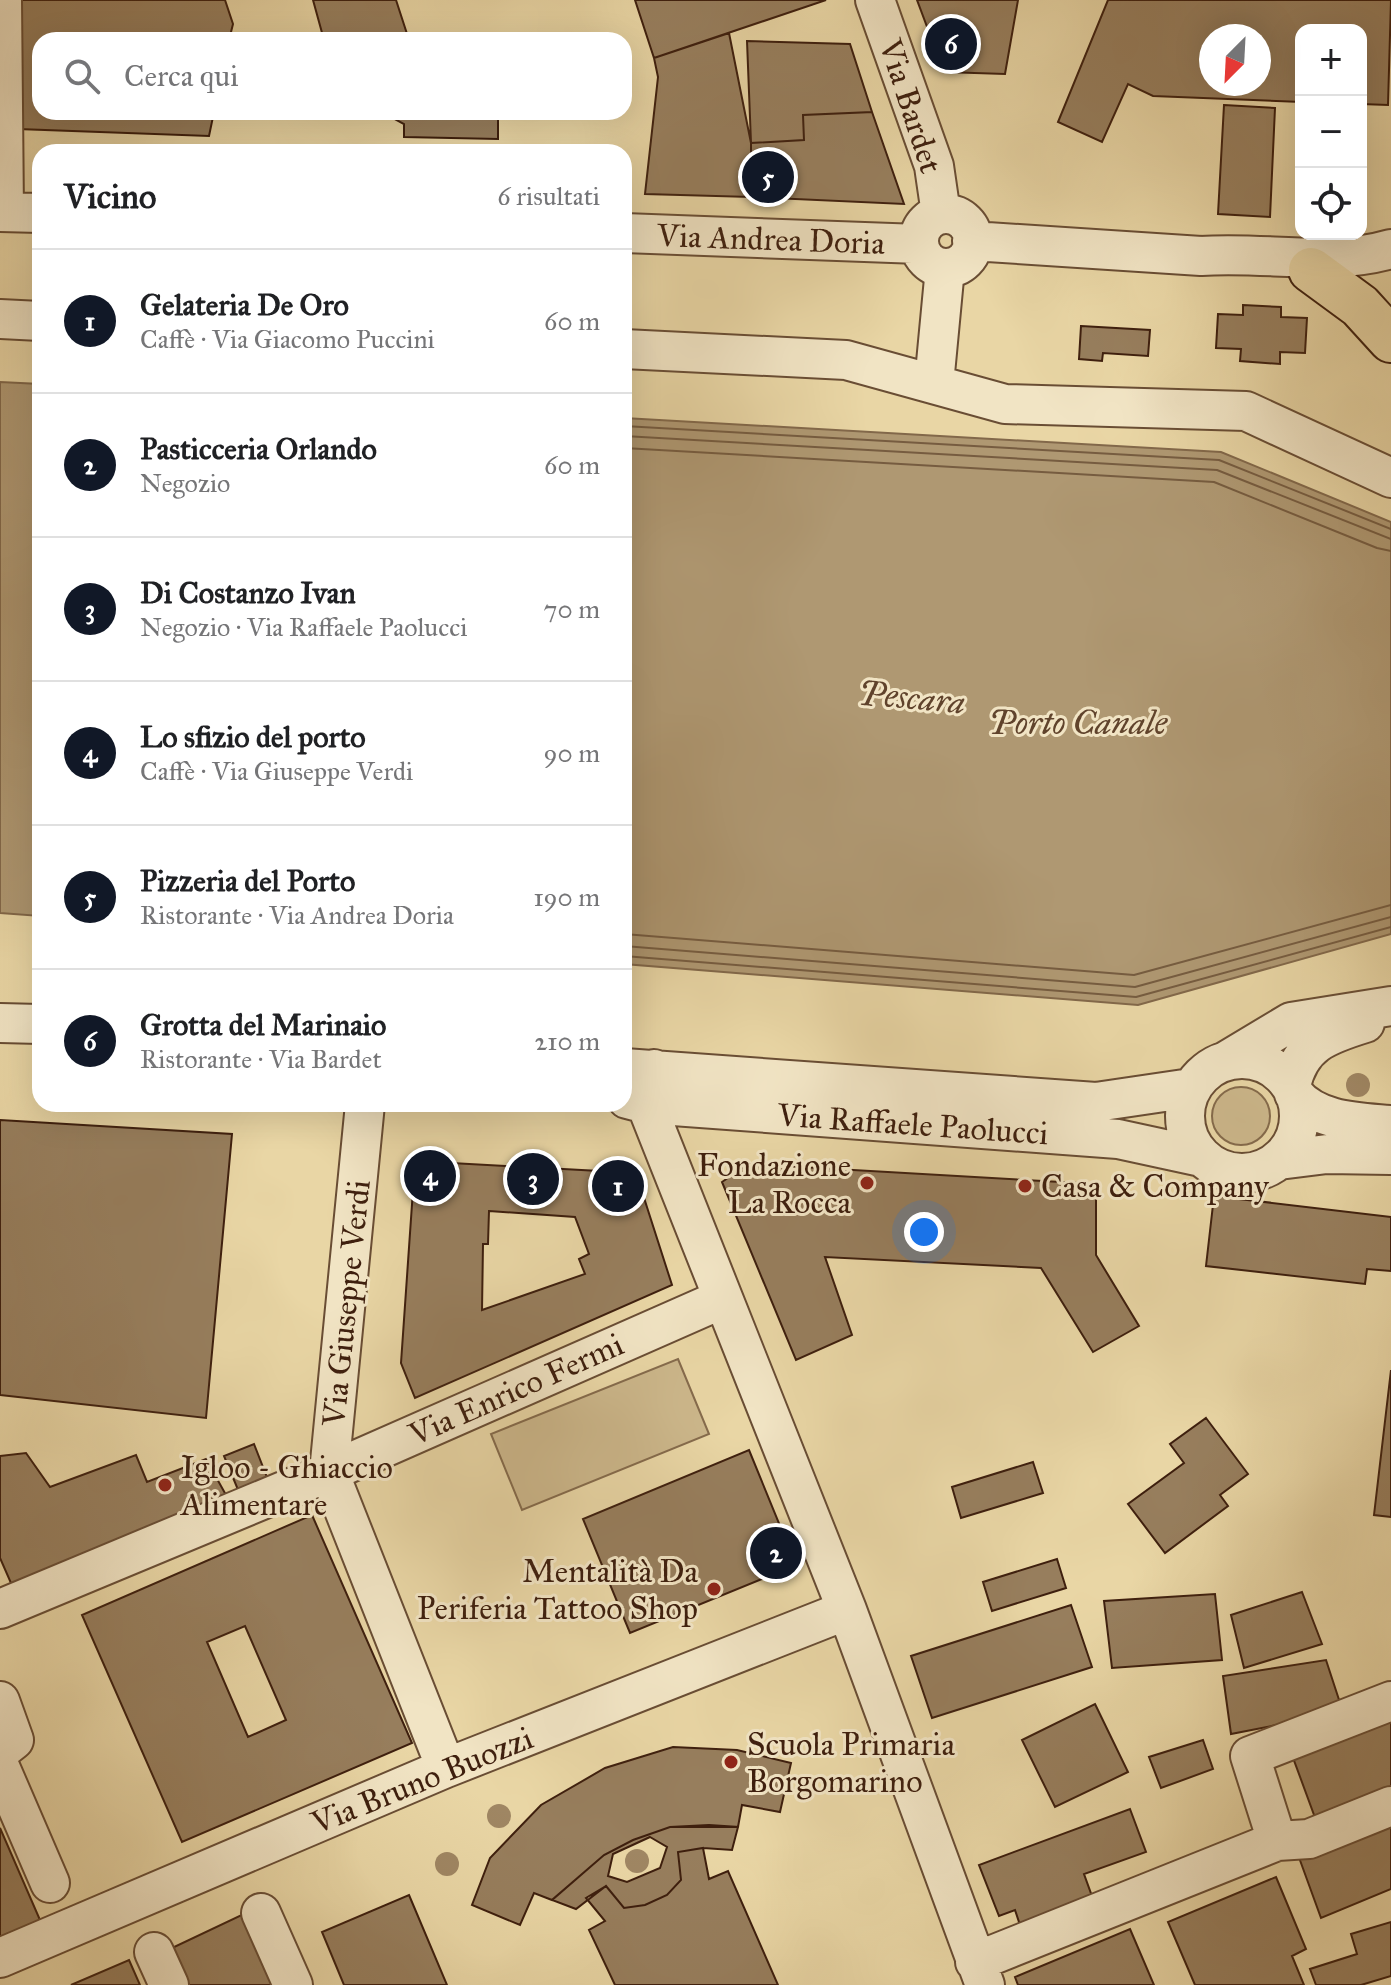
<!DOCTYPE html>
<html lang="it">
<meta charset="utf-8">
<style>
:root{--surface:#fff;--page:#f6f6f6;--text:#202124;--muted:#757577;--line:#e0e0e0;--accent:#111827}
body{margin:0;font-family:"IM FELL Great Primer",serif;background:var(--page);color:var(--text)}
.controls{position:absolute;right:24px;top:24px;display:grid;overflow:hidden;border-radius:16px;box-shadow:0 8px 32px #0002}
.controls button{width:72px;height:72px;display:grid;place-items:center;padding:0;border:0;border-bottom:2px solid var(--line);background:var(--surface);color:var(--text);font:40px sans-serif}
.compass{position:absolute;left:1199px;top:24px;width:72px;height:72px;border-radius:50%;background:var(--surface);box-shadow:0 8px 32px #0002;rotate:204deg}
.you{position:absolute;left:924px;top:1232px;width:28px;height:28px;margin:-20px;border:6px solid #fff;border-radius:50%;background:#1a73e8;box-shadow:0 0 0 12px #1a73e833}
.badge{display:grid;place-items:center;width:52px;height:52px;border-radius:50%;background:var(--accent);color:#fff;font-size:26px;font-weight:700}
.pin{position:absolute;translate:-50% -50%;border:4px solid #fff;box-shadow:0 2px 8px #0006}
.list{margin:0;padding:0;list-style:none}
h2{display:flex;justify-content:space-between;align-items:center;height:104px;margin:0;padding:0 32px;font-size:34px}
h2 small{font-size:26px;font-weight:400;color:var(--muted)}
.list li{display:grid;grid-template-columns:52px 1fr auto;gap:24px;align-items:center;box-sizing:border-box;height:144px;padding:0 32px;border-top:2px solid var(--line)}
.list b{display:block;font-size:30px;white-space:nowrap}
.list p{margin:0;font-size:26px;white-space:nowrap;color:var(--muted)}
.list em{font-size:26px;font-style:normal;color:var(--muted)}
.icon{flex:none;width:44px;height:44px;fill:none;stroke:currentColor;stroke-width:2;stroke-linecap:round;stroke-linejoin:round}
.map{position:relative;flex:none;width:1391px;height:1985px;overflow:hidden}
.search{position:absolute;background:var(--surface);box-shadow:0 8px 32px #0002;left:32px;top:32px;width:600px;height:88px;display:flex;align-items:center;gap:20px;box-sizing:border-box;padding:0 28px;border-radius:24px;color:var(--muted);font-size:30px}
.panel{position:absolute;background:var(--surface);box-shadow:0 8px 32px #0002;left:32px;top:144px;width:600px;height:968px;border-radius:24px}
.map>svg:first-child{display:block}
.green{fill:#ccb78b;stroke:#856b4c;stroke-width:2}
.water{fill:#af9872;stroke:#82684a;stroke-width:2}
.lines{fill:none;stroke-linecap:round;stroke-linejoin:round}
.shore{stroke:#765c40;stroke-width:2}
.building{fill:#977e5d;stroke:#3e1f0e;stroke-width:2;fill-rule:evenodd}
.minor-casing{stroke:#694d34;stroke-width:42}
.highway-casing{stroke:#3e1f0e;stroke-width:48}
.minor{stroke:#f1e4c4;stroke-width:38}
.highway{stroke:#e9d6a5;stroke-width:44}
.tree{fill:#9f8663}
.poi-dot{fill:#8f2418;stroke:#f1e4c4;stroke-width:3}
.labels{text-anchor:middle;stroke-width:6;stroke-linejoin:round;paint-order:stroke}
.street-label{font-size:32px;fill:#3e1f0e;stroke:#f1e4c4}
.poi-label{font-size:32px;fill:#3e1f0e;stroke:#f1e4c4;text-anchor:start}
.water-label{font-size:34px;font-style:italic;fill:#60432c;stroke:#f1e4c4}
</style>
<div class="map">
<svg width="1391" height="1985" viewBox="0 0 1391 1985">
<rect width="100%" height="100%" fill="#e9d6a5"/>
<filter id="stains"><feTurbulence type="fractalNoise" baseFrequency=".0025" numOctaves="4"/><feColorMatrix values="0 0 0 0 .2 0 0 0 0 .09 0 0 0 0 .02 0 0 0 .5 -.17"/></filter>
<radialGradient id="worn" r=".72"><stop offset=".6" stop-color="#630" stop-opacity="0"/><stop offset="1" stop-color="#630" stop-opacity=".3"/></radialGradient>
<path class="green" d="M1212 1116a29 29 0 1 1 58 0a29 29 0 1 1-58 0Z
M678,1359L709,1434L522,1510L491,1434Z"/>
<path class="water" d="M0,382L40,384V916L0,913Z
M624,418L1221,452L1391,522V934L1138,1005L624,964Z"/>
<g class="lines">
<path class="shore" d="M624,426L1219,460L1391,529
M624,436L1217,470L1391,539
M624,448L1214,482L1377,548L1391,551
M624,934L1134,975L1391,905
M624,946L1135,987L1391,917
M624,956L1136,997L1391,927"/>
</g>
<path class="building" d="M19,0H225L233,24L229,40H40V112H214L209,136L18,129Z
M313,0H396L409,40H324Z
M635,0H826L654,58Z
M917,0H1018L1005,74L944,72Z
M1108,0H1391L1388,105L1361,104V30H1301V102L1153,96L1128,84L1102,142L1058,122ZM1211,36H1259V84H1211Z
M729,33L751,143V197L645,194L658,77L654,58Z
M747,41L850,44L872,112L803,115L804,140L751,143Z
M1224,105L1275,108L1270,217L1218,214Z
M382,112H498V139L404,137V124Z
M872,112L904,204L751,197V143L804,140L803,115Z
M1243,305L1281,307V317L1307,318L1305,353L1280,352V364L1240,361L1241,349L1216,348L1218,314L1243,315Z
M1081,326L1150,330L1148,356L1103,353L1102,361L1079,359Z
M0,1120L232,1134L206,1418L0,1395Z
M415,1161L636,1173L672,1285L415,1398L401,1363ZM489,1211L575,1217L589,1254L579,1259L585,1274L482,1310L483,1244H488Z
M748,1164L1096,1184V1255L1139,1326L1093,1352L1041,1268L825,1257L852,1335L796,1360L722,1182Z
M1214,1196L1391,1217V1271L1367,1269L1365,1284L1206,1266Z
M1391,1370V1517L1374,1515Z
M1206,1418L1248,1474L1220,1495L1228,1506L1165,1553L1128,1504L1184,1463L1170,1444Z
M254,1444L270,1485L241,1497L224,1456Z
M749,1450L796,1565L630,1633L583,1519Z
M26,1453L50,1487L136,1455L147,1482L206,1459L231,1504L14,1590L0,1558V1456Z
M1033,1462L1043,1493L961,1518L952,1487Z
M312,1515L412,1743L182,1842L82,1615ZM245,1626L286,1720L248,1737L207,1642Z
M1057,1559L1066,1588L992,1611L983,1582Z
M1302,1592L1322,1644L1244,1668L1231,1615Z
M1215,1594L1222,1660L1112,1668L1104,1601Z
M1071,1605L1092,1667L932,1718L911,1656Z
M1326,1660L1343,1712L1231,1734L1223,1676Z
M1095,1704L1128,1772L1055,1807L1022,1740Z
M1391,1717V1796L1317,1823L1292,1755Z
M1203,1740L1213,1769L1161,1788L1149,1757Z
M673,1747L737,1750L791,1763L780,1812L742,1805L738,1827H670L633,1840L604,1855L552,1900L534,1893L520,1925L472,1905L490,1858L541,1805L605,1768Z
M1130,1809L1146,1852L1084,1874L1093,1899L1020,1925L1015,1910L999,1916L979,1865Z
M1391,1822V1889L1321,1918L1297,1852Z
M709,1825L738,1827L732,1850L703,1848L678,1852L681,1880L667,1895L645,1905L624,1908L606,1886L576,1909L552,1900L604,1855L633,1840L670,1827ZM650,1837L667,1847L660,1868L627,1882L608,1876L613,1854Z
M0,1828L40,1920L0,1938Z
M703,1848L709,1879L728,1871L778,1985H615L589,1930L605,1921L586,1898L606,1886L624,1908L645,1905L667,1895L681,1880L678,1852Z
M1276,1877L1306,1949L1292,1956L1304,1985H1195L1168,1922Z
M409,1895L447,1985H344L322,1932Z
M250,1911L285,1985H189L172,1948Z
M1391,1922V1976L1361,1985H1316L1310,1969L1357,1954L1351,1934Z
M1130,1929L1154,1985H1018L1015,1977Z
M129,1960L140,1985H71Z"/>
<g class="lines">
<g class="minor-casing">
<path id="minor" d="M2,0L4,212
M875,0L934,166L941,214
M0,212L40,213
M919 241a27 27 0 1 1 54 0a27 27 0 1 1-54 0Z
M624,233L919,244
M972,241L1201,256C1265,251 1329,267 1391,249
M0,319L40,321
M624,349L846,360L1005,404L1246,411L1391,478
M934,384L945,268
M0,1023L40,1024
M1185 1116a57 57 0 1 1 114 0a57 57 0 1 1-114 0Z
M1226,1061L1291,1022L1391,1006
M624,1068L1096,1102L1191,1088
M654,1069L646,1089V1104L847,1610L985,1985
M1291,1086C1300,1044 1326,1035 1365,1023
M1294,1094C1317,1122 1358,1122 1391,1125
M627,1099L646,1104L1118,1139L1201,1157
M365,1104L329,1472L446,1768
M1279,1160L1327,1154L1391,1155
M0,1609L329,1472L722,1299
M0,1701L14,1740L0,1751
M0,1767L50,1883
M1277,1841L1250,1756L1391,1701
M261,1913L293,1985
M154,1952L169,1985
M0,1958L446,1768L847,1610
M975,1962L1277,1841L1309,1839L1391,1806"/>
</g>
<g class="highway-casing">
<path id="highway" d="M1311,270L1360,306L1391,340"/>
</g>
<use href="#minor" class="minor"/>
<use href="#highway" class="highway"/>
</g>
<g class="tree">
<circle cx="1358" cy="1085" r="12"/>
<circle cx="499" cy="1816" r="12"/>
<circle cx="637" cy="1861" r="12"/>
<circle cx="447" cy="1864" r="12"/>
</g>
<g class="poi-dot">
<circle cx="867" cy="1183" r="8"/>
<circle cx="1025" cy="1186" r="8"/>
<circle cx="165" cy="1485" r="8"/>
<circle cx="714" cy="1589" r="8"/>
<circle cx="731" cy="1762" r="8"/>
</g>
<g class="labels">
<g class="street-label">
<text transform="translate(911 106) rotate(72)" y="11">Via Bardet</text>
<text transform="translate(771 239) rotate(2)" y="11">Via Andrea Doria</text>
<text transform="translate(913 1124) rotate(4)" y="11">Via Raffaele Paolucci</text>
<text transform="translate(346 1303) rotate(-84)" y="11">Via Giuseppe Verdi</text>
<text transform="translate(516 1389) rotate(-24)" y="11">Via Enrico Fermi</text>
<text transform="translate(422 1780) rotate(-22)" y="11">Via Bruno Buozzi</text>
</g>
<g class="poi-label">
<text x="851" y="1176" text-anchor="end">Fondazione<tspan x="851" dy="37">La Rocca</tspan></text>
<text x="1041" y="1197">Casa &amp; Company</text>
<text x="181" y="1478">Igloo - Ghiaccio<tspan x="181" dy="37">Alimentare</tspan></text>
<text x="698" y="1582" text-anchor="end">Mentalità Da<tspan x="698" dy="37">Periferia Tattoo Shop</tspan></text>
<text x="747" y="1755">Scuola Primaria<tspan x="747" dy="37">Borgomarino</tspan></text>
</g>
<g class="water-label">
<text transform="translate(912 697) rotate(5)" y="12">Pescara</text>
<text x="1078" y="734">Porto Canale</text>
</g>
</g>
<rect width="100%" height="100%" filter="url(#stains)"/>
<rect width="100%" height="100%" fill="url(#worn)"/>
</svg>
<div class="controls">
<button>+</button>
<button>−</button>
<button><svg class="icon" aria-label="locate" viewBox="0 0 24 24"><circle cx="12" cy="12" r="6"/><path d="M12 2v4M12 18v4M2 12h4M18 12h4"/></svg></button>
</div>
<svg class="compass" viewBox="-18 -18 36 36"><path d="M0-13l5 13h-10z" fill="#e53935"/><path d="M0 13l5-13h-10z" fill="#757577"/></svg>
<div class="you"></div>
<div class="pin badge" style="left:618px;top:1186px">1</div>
<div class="pin badge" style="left:776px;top:1553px">2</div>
<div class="pin badge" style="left:533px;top:1179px">3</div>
<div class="pin badge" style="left:430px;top:1176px">4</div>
<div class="pin badge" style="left:768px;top:177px">5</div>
<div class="pin badge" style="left:951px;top:44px">6</div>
<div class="search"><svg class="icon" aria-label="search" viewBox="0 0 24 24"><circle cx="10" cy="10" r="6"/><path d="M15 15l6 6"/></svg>Cerca qui</div>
<section class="panel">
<h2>Vicino<small>6 risultati</small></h2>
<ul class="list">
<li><span class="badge">1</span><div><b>Gelateria De Oro</b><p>Caffè · Via Giacomo Puccini</p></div><em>60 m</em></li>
<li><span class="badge">2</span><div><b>Pasticceria Orlando</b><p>Negozio</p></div><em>60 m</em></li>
<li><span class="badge">3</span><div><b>Di Costanzo Ivan</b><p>Negozio · Via Raffaele Paolucci</p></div><em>70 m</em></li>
<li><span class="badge">4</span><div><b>Lo sfizio del porto</b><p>Caffè · Via Giuseppe Verdi</p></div><em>90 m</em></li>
<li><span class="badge">5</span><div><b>Pizzeria del Porto</b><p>Ristorante · Via Andrea Doria</p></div><em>190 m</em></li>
<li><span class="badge">6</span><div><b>Grotta del Marinaio</b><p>Ristorante · Via Bardet</p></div><em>210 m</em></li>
</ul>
</section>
</div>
